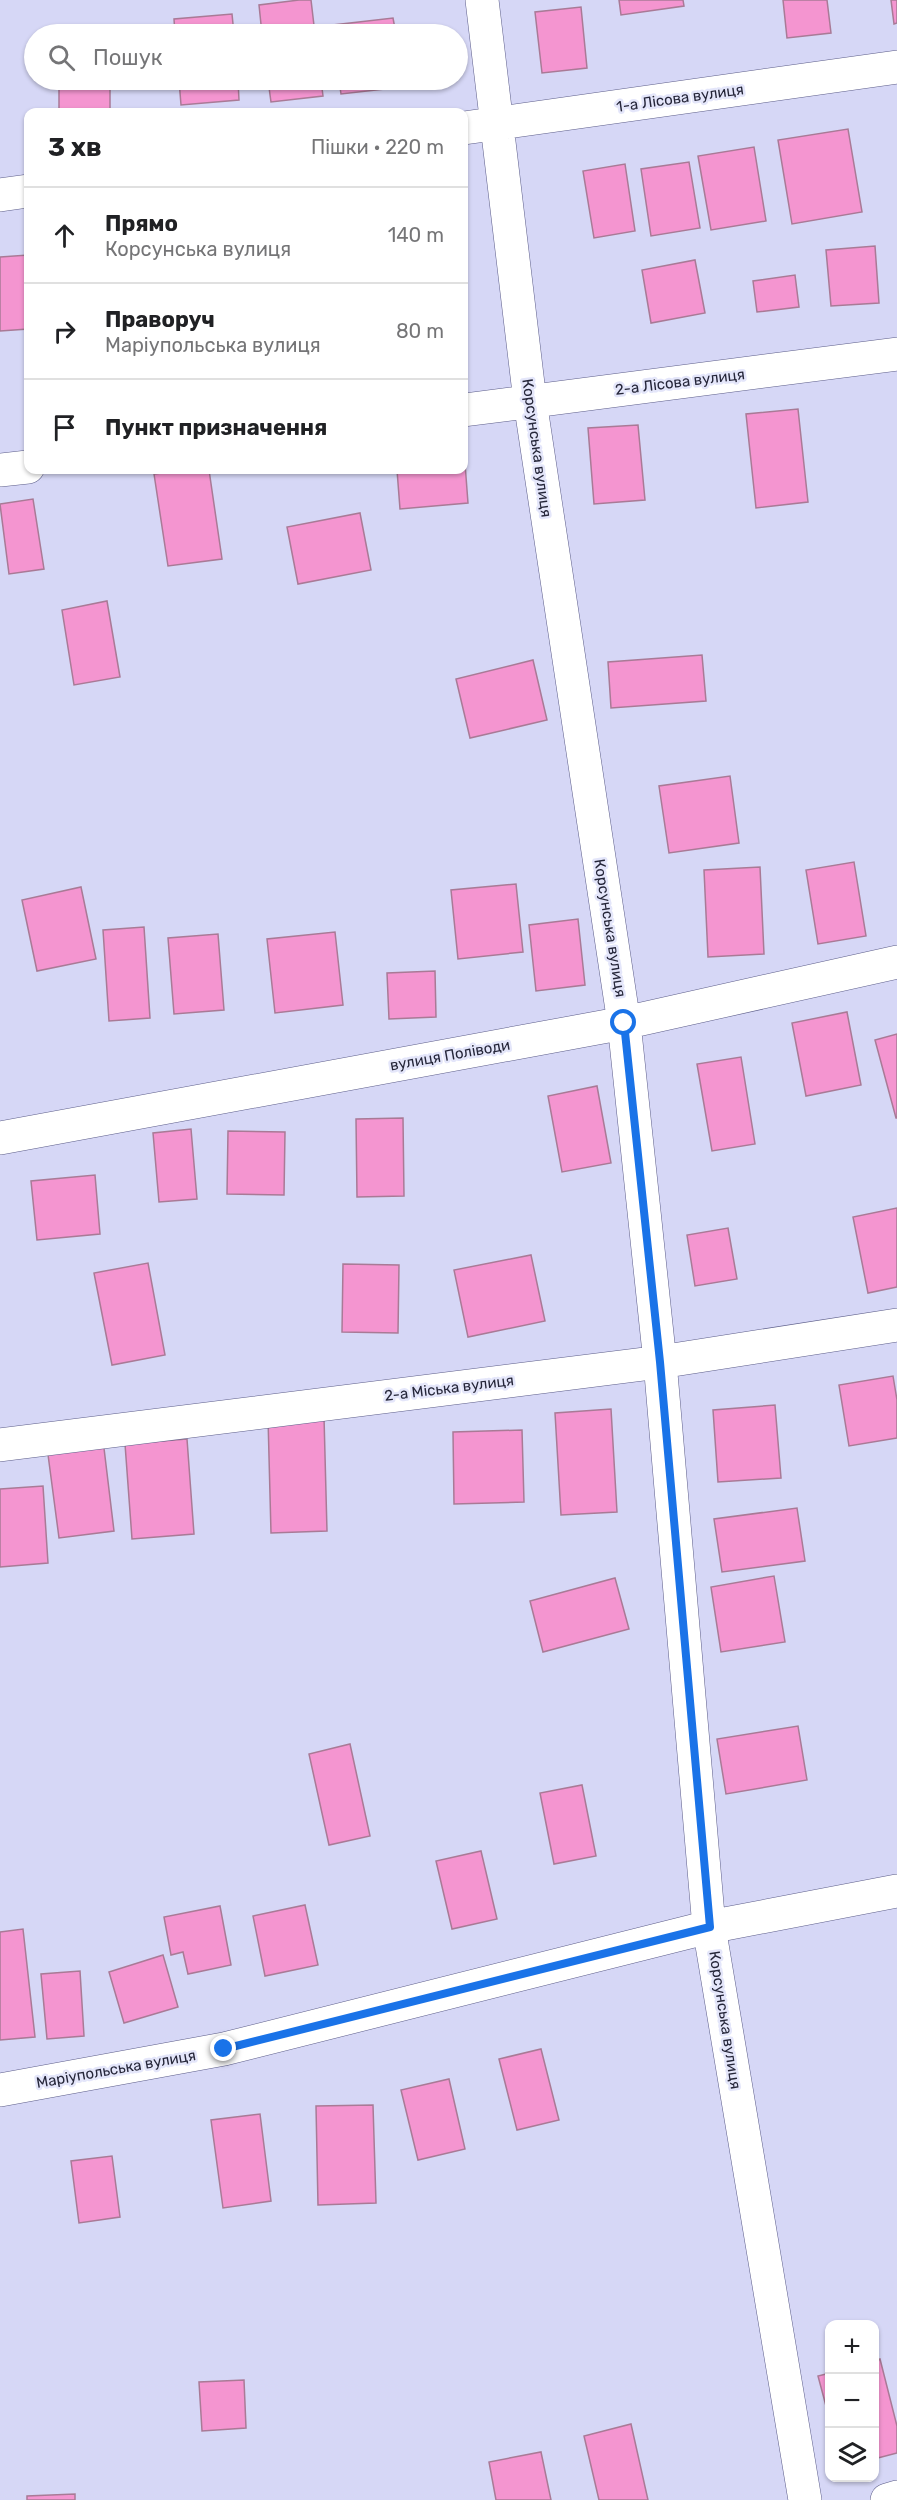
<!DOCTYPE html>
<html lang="uk">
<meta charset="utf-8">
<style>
:root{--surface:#fff;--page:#f6f6f6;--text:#202124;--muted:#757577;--line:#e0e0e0}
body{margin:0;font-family:Rubik,sans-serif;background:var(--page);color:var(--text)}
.controls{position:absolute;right:18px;bottom:18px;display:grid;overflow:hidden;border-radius:12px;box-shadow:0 2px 4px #0004}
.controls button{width:54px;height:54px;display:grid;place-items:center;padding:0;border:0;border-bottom:2px solid var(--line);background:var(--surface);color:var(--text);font:30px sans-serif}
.stop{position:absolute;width:18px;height:18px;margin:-14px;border:4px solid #1a73e8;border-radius:50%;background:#fff}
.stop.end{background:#1a73e8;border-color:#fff;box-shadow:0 2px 6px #0008}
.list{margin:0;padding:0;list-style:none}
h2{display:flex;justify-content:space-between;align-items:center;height:78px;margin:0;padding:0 24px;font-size:26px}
h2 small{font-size:20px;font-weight:400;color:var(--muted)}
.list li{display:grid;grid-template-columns:39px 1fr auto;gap:18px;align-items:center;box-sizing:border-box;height:96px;padding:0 24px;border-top:2px solid var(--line)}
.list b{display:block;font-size:22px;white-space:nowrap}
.list p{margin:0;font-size:20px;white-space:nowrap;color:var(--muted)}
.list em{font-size:20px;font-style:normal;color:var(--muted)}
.icon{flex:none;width:33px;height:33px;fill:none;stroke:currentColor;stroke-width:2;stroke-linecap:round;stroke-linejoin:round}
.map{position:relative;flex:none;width:897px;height:2500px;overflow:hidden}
.search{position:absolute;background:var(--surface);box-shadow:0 2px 4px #0004;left:24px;top:24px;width:444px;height:66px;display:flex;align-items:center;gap:15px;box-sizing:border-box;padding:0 21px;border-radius:33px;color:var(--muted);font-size:22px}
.panel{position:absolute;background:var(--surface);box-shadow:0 2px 4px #0004;left:24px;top:108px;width:444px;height:366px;border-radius:12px}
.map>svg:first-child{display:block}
.building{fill:#f495d0;stroke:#a97a96;stroke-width:1.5}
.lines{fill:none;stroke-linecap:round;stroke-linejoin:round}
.minor-casing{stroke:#5c5d89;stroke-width:34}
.minor{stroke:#fff;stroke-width:33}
.route{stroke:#1a73e8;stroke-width:8}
.labels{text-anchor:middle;stroke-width:5;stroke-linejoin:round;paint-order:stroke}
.street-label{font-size:15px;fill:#252639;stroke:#e4e6fa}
</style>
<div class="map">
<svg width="897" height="2500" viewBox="0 0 897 2500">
<rect width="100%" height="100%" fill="#d6d7f6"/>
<path class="building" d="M299,0H311L315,34H262L259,5Z
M619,0H683L684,6L621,15Z
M783,0H827L831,33L787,38Z
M891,0H897V23L894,24Z
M581,7L587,68L542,73L535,12Z
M232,14L234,34H175L174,19Z
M393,18L396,34H334L333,25Z
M59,80H110V109H59Z
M179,80H238L239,100L181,105Z
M268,80H321L323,96L271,102Z
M339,80H401L402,87L341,94Z
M848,129L862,212L792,224L778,140Z
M754,147L766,221L711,230L698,156Z
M689,162L700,228L651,236L641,169Z
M625,164L635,231L594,238L583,171Z
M875,246L879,303L831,306L826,250Z
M28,255V329L0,331V257Z
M695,260L705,313L651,323L642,270Z
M795,275L799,307L757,312L753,281Z
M798,409L808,502L756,508L746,414Z
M638,425L645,500L594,504L588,428Z
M464,450L468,503L400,509L397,470H464Z
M183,470H209L222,559L168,566L154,474Z
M33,499L44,569L9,574L0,504Z
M360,513L371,570L298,584L287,527Z
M107,601L120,677L74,685L62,610Z
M702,655L706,701L611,708L608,662Z
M533,660L547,720L470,738L456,679Z
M730,776L739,843L669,853L659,786Z
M854,862L866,936L818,944L806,870Z
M760,867L764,954L708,957L704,870Z
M516,884L523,952L458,959L451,890Z
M81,887L96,959L37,971L22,900Z
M578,919L585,985L536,991L529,925Z
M144,927L150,1018L109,1021L103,930Z
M335,932L343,1005L275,1013L267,939Z
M218,934L224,1010L174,1014L168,938Z
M435,971L436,1017L389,1019L387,973Z
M847,1012L861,1085L806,1096L792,1023Z
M897,1034V1118H896L875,1040Z
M741,1057L755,1144L712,1151L697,1064Z
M597,1086L611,1163L562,1172L548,1096Z
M403,1118L404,1196L357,1197L356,1119Z
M191,1129L197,1199L159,1202L153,1133Z
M228,1131L285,1132L284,1195L227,1194Z
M95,1175L100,1234L37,1240L31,1181Z
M897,1208V1287L868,1293L853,1217Z
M728,1228L737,1279L695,1286L687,1235Z
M531,1255L545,1321L468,1337L454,1270Z
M148,1263L165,1355L112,1365L94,1273Z
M343,1264L399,1265L398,1333L342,1332Z
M893,1376L897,1400V1438L849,1446L839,1385Z
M775,1405L781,1478L718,1482L713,1410Z
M611,1409L617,1512L561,1515L555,1413Z
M324,1417L327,1531L271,1533L268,1418Z
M522,1430L524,1502L454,1504L453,1432Z
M187,1439L194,1534L132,1539L125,1444Z
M103,1440L114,1531L59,1538L47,1447Z
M43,1486L48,1563L0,1567V1489Z
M797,1508L805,1561L722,1572L714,1519Z
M774,1576L785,1642L721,1652L711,1587Z
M615,1578L629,1629L543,1652L530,1601Z
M798,1726L807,1780L726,1794L717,1739Z
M350,1744L370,1836L329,1845L309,1754Z
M582,1785L596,1856L554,1864L540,1793Z
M481,1851L497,1919L452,1929L436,1861Z
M305,1905L318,1965L265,1976L253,1916Z
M220,1906L231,1965L188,1974L183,1952L171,1955L164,1917Z
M23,1929L35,2037L0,2040V1932Z
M163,1955L178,2007L124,2023L109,1972Z
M80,1971L84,2036L47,2039L41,1974Z
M541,2049L559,2120L517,2130L499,2059Z
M449,2079L465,2149L418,2160L401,2090Z
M373,2105L376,2203L318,2205L316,2106Z
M260,2114L271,2201L223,2208L211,2120Z
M112,2156L120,2217L79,2223L71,2161Z
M880,2359L897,2426V2453L874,2459V2361Z
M830,2373V2421L818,2376Z
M244,2380L246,2428L202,2431L199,2382Z
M631,2424L648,2500H599L584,2436Z
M541,2452L551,2500H496L489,2462Z
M75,2494V2500H27V2496Z"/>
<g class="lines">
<g class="minor-casing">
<path id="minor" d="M482,0L530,401L624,1023L660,1362L709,1927L805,2500
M464,128L897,67
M0,195L28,191
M464,410L897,354
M0,470L28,467
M0,1138L624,1023L897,962
M0,1445L660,1362L897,1325
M0,2090L224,2049L709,1927L897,1891
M887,2500L897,2497"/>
</g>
<use href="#minor" class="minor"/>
</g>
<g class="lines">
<path class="route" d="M224,2049L710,1927L660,1362L624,1023"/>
</g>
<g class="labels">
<g class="street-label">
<text transform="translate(680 98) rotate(-8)" y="5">1-а Лісова вулиця</text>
<text transform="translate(680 382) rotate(-7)" y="5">2-а Лісова вулиця</text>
<text transform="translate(537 448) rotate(82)" y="5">Корсунська вулиця</text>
<text transform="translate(610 928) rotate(81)" y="5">Корсунська вулиця</text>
<text transform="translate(450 1055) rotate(-10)" y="5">вулиця Поліводи</text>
<text transform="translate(449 1388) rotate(-7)" y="5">2-а Міська вулиця</text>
<text transform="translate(725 2020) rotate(81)" y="5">Корсунська вулиця</text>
<text transform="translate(116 2069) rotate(-10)" y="5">Маріупольська вулиця</text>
</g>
</g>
</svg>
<div class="controls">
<button>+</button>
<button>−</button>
<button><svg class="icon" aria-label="layers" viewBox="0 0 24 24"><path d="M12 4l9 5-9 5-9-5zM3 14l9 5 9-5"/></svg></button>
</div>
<div class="stop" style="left:624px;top:1023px"></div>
<div class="stop end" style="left:224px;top:2049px"></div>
<div class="search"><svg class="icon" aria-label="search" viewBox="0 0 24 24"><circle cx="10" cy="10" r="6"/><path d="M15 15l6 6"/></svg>Пошук</div>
<section class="panel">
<h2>3 хв<small>Пішки · 220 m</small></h2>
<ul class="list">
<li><svg class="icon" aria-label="ahead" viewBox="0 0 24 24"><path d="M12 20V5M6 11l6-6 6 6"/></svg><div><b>Прямо</b><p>Корсунська вулиця</p></div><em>140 m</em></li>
<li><svg class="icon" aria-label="right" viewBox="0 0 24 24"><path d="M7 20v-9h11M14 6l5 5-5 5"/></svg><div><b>Праворуч</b><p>Маріупольська вулиця</p></div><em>80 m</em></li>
<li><svg class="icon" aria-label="arrive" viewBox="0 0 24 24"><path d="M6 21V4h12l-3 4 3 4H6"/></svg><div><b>Пункт призначення</b></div></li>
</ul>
</section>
</div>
